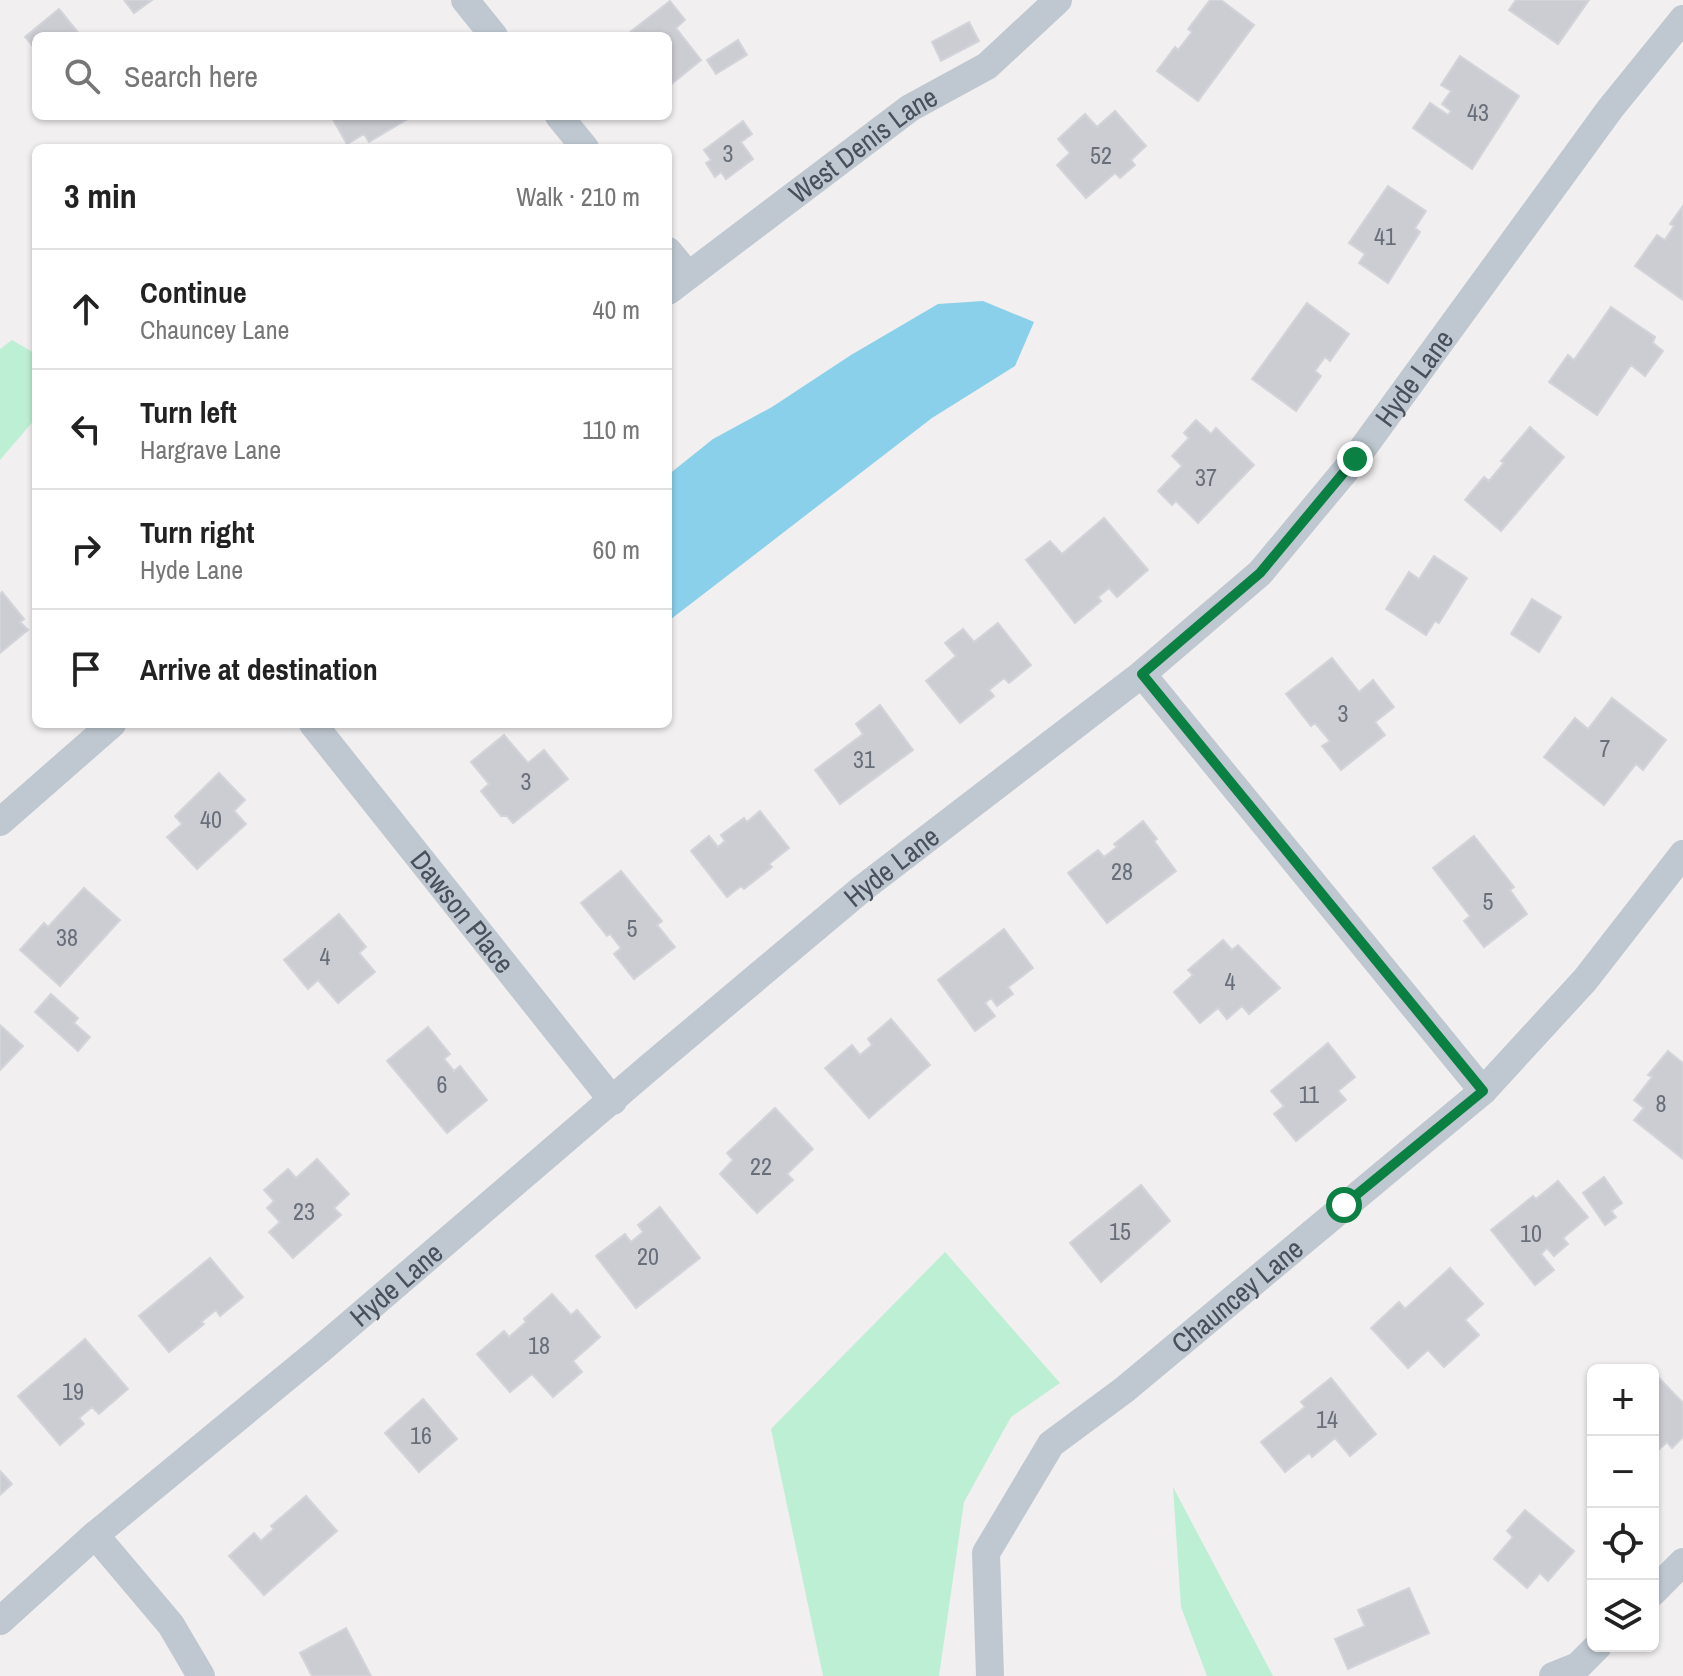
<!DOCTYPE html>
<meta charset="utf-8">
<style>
:root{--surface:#fff;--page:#f6f6f6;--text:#222;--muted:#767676;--line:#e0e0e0}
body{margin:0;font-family:"Archivo Narrow",sans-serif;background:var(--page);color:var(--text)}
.controls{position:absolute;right:24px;bottom:24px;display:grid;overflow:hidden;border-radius:12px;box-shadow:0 2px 6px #0004}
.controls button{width:72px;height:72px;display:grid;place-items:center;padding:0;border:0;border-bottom:2px solid var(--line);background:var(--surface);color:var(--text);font:40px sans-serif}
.stop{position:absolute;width:24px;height:24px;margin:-18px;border:6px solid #0b8043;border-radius:50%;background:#fff}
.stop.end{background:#0b8043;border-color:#fff;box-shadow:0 2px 8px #0008}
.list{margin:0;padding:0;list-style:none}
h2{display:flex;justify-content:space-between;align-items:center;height:104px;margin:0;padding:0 32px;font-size:34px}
h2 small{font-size:26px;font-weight:400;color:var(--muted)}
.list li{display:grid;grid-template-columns:52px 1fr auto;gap:24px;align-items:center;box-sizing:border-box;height:120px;padding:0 32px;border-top:2px solid var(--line)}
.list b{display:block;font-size:30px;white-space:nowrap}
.list p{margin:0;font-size:26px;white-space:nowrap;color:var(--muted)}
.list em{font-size:26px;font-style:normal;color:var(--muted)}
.icon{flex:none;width:44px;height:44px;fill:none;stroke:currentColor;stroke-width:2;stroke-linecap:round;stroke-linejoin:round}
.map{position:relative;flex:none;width:1683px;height:1676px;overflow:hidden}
.search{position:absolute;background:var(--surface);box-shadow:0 2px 6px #0004;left:32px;top:32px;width:640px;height:88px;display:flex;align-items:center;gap:20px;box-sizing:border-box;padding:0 28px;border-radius:12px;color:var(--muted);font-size:30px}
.panel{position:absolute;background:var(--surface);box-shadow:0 2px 6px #0004;left:32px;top:144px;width:640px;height:584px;border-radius:12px}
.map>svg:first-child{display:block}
.green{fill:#bdefd4}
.water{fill:#8ad0eb}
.building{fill:#cccdd3;stroke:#d3d4da;stroke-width:2}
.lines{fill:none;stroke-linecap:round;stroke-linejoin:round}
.street{stroke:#bfc8d1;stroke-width:28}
.route{stroke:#0b8043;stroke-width:10}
.labels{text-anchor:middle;stroke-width:6;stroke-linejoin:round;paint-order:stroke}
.number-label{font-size:24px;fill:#686f7a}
.street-label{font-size:28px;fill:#47505c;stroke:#fff}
</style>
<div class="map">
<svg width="1683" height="1676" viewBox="0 0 1683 1676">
<rect width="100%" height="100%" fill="#f1efef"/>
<path class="green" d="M12,340L36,354V418L0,460V349Z
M945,1252L1060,1383L1011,1417L964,1502L939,1676H823L771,1429Z
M1173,1487L1273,1676H1207L1181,1607Z"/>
<path class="water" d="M983,301L1034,322L1015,366L932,418L671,619L668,613V475L713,439L772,407L851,355L938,304Z"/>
<path class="building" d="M124,0H152L134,13Z
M1210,0H1221L1254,25L1198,101L1157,71L1175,47L1178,50L1192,32L1188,29Z
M1516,0H1589L1558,44L1509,10Z
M670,1L685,20L676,28L701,60L668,87V36H625Z
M59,9L81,36H36V50L25,37Z
M969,22L979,41L941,61L932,42Z
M738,40L747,55L716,74L707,60Z
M1460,56L1519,96L1472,169L1413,128L1430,103L1448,115L1451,111L1442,104L1451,91L1441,85Z
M1115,111L1146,146L1131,160L1135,165L1120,178L1115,173L1086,198L1057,165L1070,153L1058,139L1085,114L1097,127Z
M331,116H408L409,118L369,142L364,134L347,144Z
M743,121L752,134L741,142L753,159L726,179L721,172L715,177L706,163L711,160L704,150Z
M1388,186L1426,211L1415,228L1420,232L1388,283L1359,263L1365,254L1349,243Z
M1683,206V300L1635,266L1657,235L1665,240L1674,226L1670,224Z
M1307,303L1349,334L1330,361L1325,357L1315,371L1321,376L1296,411L1252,379Z
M1611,307L1655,337L1653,343L1663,351L1645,376L1631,365L1597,415L1549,382L1568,355L1574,360Z
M1196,420L1211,434L1216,428L1254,465L1198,523L1176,501L1172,505L1158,491L1182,466L1172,456L1189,438L1184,433Z
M1530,427L1564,457L1501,531L1465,500L1484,477L1489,481L1504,463L1501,461Z
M1104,518L1148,570L1117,597L1109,588L1098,597L1101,601L1075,623L1026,560L1050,541L1062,554Z
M1434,556L1467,578L1439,623L1435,621L1426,635L1386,609L1409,572L1419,579Z
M2,592L24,619L20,622L28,630L0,653V594Z
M1532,599L1561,617L1539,652L1511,634Z
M998,623L1031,665L1009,683L1004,678L989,690L994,696L960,723L926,681L956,656L945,643L963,629L974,642Z
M1332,658L1359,692L1373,680L1394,707L1375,722L1385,735L1341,770L1322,746L1330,741L1315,723L1311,726L1286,694Z
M1612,698L1666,740L1643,770L1636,764L1604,805L1544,757L1575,718L1588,729Z
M880,705L913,750L840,804L815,770L863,734L856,724Z
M504,735L528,763L544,750L568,779L513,823L507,816H501L481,791L489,784L471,762Z
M219,773L245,800L234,811L246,824L197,869L167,837L182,824L175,816Z
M760,811L789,848L769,864L772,867L744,889L741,886L727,897L691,851L709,836L718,847L725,841L721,835L744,818L747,822Z
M1143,821L1157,839L1154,841L1176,871L1107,923L1068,873L1098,850L1104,857L1117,847L1114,844Z
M1474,836L1514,887L1510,890L1527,914L1484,947L1464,921L1470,916L1433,868Z
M621,871L662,921L657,925L675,947L634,979L614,954L621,948L610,934L607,936L581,903Z
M84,888L120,920L60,986L20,950L44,923L48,927Z
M339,914L366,947L359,953L375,972L338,1003L318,980L308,989L284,960Z
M1004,929L1033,968L1008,987L1013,994L997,1006L991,998L985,1003L995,1016L975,1031L938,980Z
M1223,940L1232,950L1238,945L1280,988L1249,1014L1242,1006L1227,1019L1218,1008L1200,1023L1174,992L1193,975L1188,970Z
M51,994L78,1018L74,1023L90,1037L78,1051L35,1012Z
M891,1019L930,1065L869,1118L825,1068L852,1045L860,1055L872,1045L868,1039Z
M0,1025L23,1046L0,1070Z
M428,1027L450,1054L444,1059L454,1071L460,1066L487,1100L447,1133L387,1061Z
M1328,1043L1355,1077L1338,1091L1346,1100L1296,1141L1274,1114L1284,1106L1271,1091Z
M1668,1051L1683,1063V1159L1634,1120L1644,1108L1634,1100L1652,1077L1648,1075Z
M775,1108L813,1149L787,1174L793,1180L757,1213L720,1174L733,1160L727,1153Z
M317,1159L349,1194L334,1208L341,1215L293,1258L269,1232L280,1222L267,1208L274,1201L264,1190L288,1169L296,1178Z
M1604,1177L1622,1203L1611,1211L1616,1217L1605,1225L1583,1193Z
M1558,1181L1588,1217L1563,1238L1568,1244L1554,1256L1547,1248L1541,1254L1554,1270L1535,1285L1491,1230L1533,1196L1536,1199Z
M1141,1185L1170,1221L1101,1282L1070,1243Z
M660,1207L700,1258L636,1308L596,1256L625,1234L631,1242L643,1232L638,1225Z
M210,1258L243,1297L220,1316L216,1310L201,1322L204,1324L169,1352L139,1316Z
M1450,1268L1483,1304L1465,1320L1479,1335L1444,1367L1428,1350L1408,1368L1371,1328L1399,1302L1405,1309Z
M552,1294L571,1315L577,1310L600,1337L573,1361L582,1372L553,1397L532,1374L510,1392L477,1354L504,1331L509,1337L526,1322L524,1319Z
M85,1339L128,1389L99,1414L92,1407L79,1418L84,1424L60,1445L18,1396Z
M1654,1373L1683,1403V1437L1672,1448L1667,1442L1653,1455Z
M1331,1378L1376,1434L1350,1456L1335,1438L1312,1457L1309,1453L1285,1472L1261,1442L1305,1407L1301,1402Z
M423,1399L457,1439L419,1472L385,1433Z
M0,1471L12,1484L0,1495Z
M306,1496L337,1531L264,1595L229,1556L254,1533L261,1541L274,1529L271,1526Z
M1525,1510L1574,1551L1548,1581L1540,1573L1527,1588L1494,1559L1513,1537L1507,1531Z
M1409,1588L1429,1633L1348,1669L1335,1639L1365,1626L1358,1610Z
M346,1628L371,1676H312L300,1653Z"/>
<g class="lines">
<g class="street">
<path d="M465,0L494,36"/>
<path d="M559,116L585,148"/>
<path d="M668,251L688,275"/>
<path id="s1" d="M668,291L910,108L987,66L1058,0"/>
<path d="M1142,674L1483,1091"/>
<path id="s2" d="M313,724L613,1101"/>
<path d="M0,822L112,724"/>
<path d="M95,1535L171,1625L201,1676"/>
<path d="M1653,1592L1683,1562"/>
<path id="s3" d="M0,1621L95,1535L321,1349L651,1066L863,888L1142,674L1260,573L1355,459L1610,109L1683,19"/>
<path id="s4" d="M990,1676L986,1553L1051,1444L1124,1390L1483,1091L1585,980L1683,854"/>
<path d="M1553,1676L1578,1666L1598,1646"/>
</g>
</g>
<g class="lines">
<path class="route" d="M1344,1205L1483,1091L1142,674L1260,573L1355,459"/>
</g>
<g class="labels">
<g class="number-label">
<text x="1478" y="121">43</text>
<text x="728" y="162">3</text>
<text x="1101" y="164">52</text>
<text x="1385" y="245">41</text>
<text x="1206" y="486">37</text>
<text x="1343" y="722">3</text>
<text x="1605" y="757">7</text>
<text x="864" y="768">31</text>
<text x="526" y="790">3</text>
<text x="211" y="828">40</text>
<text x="1122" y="880">28</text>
<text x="1488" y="910">5</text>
<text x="632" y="937">5</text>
<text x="67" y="946">38</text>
<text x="325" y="965">4</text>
<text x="1230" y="990">4</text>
<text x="442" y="1093">6</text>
<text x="1309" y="1103">11</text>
<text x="1661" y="1112">8</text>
<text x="761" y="1175">22</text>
<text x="304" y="1220">23</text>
<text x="1120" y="1240">15</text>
<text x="1531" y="1242">10</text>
<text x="648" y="1265">20</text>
<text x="539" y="1354">18</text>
<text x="73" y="1400">19</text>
<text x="1327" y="1428">14</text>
<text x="421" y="1444">16</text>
</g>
<g class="street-label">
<text dy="10" stroke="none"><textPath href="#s1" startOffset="244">West Denis Lane</textPath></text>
<text dy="10" stroke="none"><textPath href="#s3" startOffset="1888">Hyde Lane</textPath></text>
<text dy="10" stroke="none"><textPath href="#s3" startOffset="1168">Hyde Lane</textPath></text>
<text dy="10" stroke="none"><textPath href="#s2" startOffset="240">Dawson Place</textPath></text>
<text dy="10" stroke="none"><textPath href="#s3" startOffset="520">Hyde Lane</textPath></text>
<text dy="10" stroke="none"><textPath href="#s4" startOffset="488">Chauncey Lane</textPath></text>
</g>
</g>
</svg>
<div class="controls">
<button>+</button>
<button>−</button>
<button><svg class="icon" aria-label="locate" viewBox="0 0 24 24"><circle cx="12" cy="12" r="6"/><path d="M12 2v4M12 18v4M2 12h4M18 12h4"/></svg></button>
<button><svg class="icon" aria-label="layers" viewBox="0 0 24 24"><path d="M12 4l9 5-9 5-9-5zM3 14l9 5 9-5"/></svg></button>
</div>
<div class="stop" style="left:1344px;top:1205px"></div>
<div class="stop end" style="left:1355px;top:459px"></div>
<div class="search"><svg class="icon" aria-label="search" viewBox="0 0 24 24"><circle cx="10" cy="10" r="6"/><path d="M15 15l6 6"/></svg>Search here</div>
<section class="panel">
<h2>3 min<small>Walk · 210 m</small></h2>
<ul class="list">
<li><svg class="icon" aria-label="ahead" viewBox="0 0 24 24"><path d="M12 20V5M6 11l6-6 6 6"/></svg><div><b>Continue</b><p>Chauncey Lane</p></div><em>40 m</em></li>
<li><svg class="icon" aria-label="left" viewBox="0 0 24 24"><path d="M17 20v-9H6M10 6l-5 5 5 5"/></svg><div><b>Turn left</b><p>Hargrave Lane</p></div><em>110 m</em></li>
<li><svg class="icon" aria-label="right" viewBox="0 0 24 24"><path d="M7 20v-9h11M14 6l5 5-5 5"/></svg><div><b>Turn right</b><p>Hyde Lane</p></div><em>60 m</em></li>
<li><svg class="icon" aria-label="arrive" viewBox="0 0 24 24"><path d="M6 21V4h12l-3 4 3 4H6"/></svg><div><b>Arrive at destination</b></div></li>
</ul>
</section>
</div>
